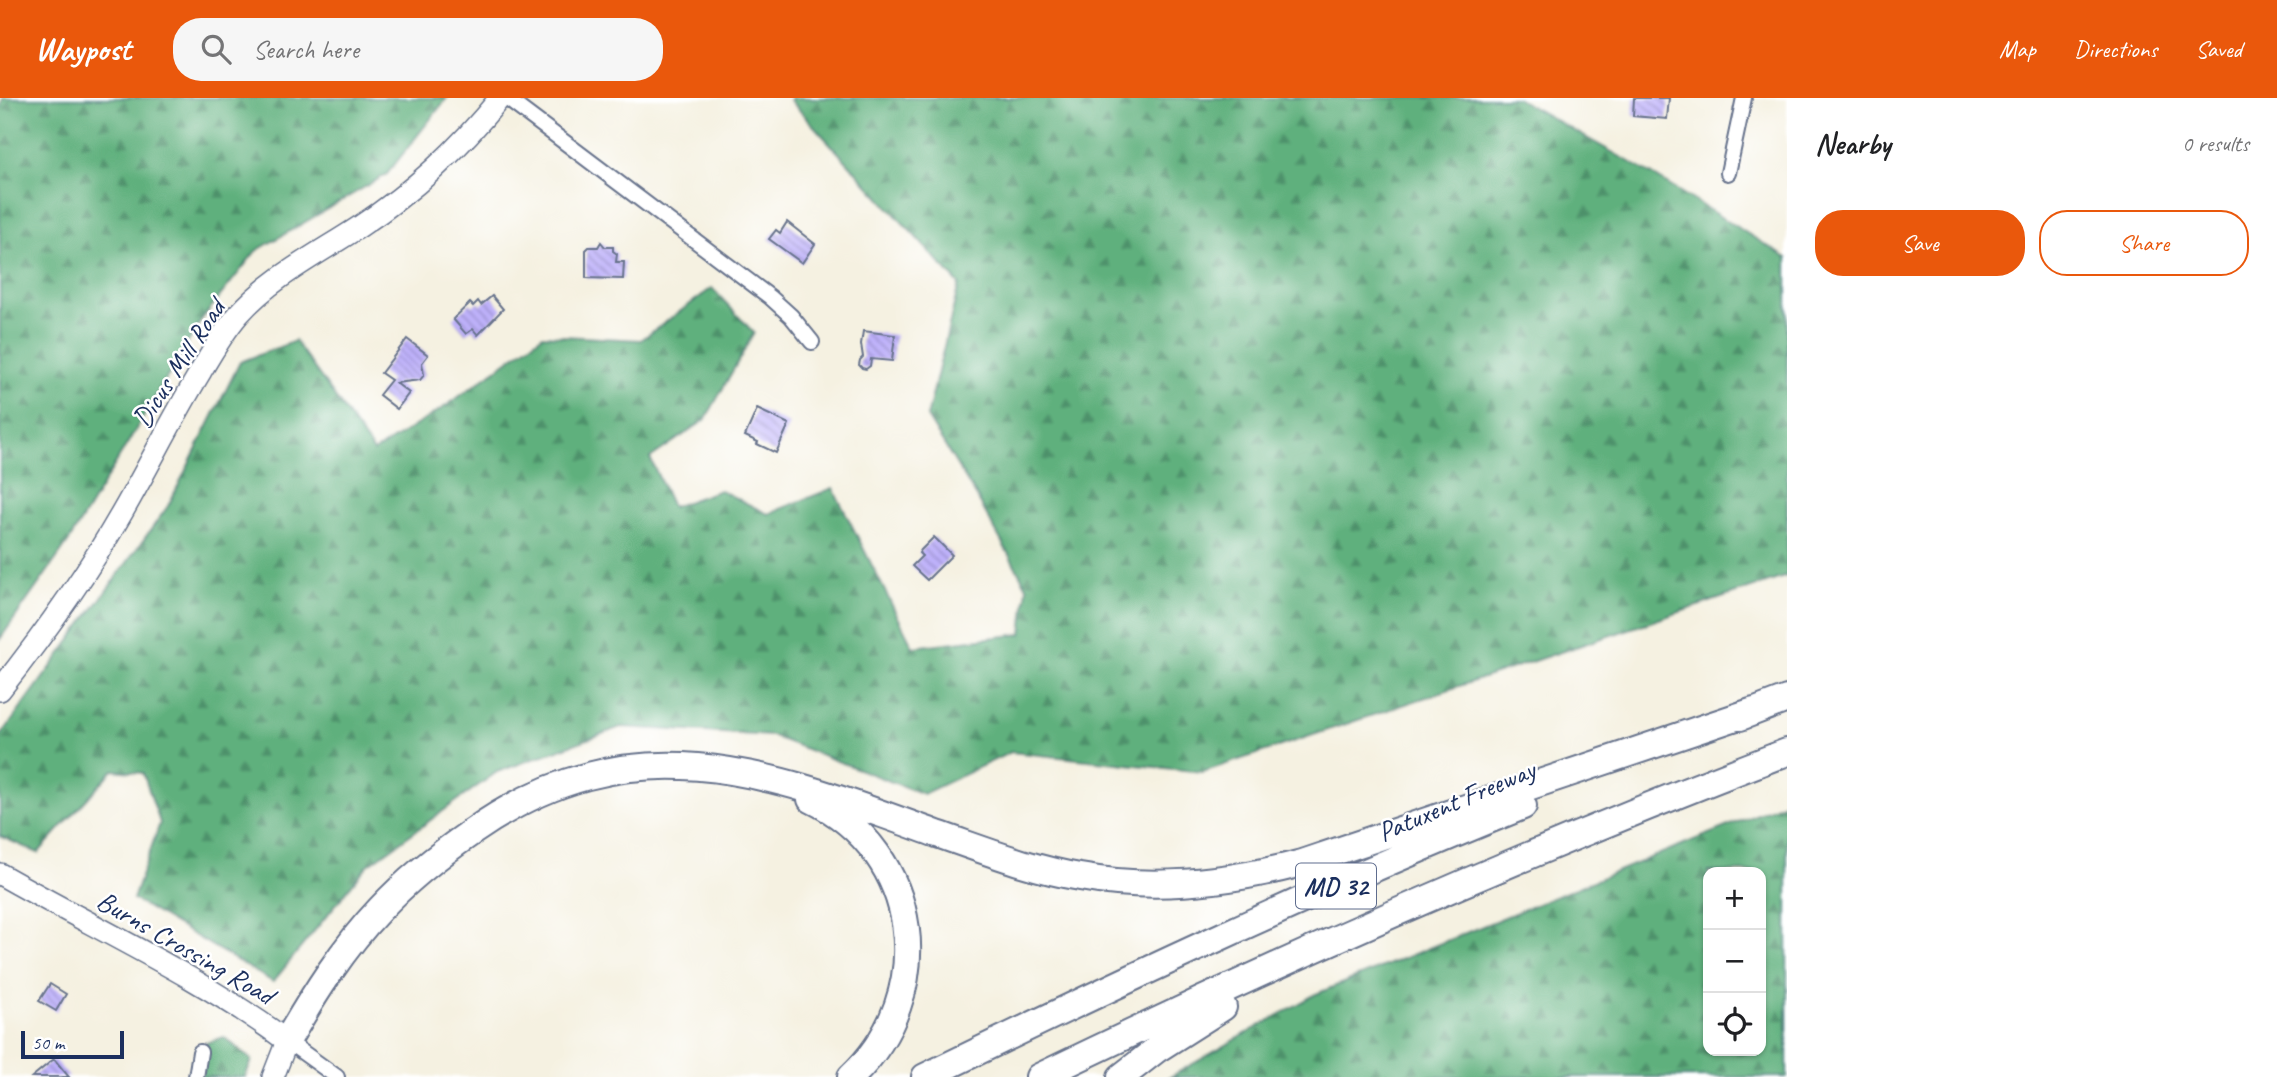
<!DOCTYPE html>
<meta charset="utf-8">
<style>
:root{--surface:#fff;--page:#f6f6f6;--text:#202124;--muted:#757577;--line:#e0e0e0;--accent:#ea580c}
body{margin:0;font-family:Caveat,sans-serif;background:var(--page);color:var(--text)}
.controls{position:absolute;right:21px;bottom:21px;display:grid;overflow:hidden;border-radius:14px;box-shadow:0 2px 5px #0004}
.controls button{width:63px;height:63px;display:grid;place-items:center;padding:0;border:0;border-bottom:2px solid var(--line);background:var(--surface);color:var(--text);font:35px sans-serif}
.scale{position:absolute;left:21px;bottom:18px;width:103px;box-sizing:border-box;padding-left:7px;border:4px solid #1b2f5e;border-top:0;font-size:19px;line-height:24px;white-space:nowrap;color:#1b2f5e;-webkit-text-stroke:5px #fff;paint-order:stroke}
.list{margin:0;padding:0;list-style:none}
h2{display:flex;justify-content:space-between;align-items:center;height:91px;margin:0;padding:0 28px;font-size:30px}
h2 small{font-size:23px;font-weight:400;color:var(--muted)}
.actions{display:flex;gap:14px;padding:21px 28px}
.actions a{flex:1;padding:16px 0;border:2px solid var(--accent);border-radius:28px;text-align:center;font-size:24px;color:var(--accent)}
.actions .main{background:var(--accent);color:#fff}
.icon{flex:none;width:38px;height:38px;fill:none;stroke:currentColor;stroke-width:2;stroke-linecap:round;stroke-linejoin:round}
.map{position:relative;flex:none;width:1787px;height:979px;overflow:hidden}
header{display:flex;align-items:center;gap:42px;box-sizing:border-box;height:98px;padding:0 35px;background:var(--accent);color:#fff}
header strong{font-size:33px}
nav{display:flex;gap:38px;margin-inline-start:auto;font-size:24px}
.search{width:490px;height:63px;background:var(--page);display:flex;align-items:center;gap:18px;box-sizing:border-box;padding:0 24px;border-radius:28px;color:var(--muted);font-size:26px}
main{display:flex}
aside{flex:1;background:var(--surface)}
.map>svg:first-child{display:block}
.forest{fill:url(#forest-firs);stroke:#3c706e;stroke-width:2;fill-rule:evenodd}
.building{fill:url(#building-back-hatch)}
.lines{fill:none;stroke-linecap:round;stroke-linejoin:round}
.street-casing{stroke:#67738c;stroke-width:18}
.secondary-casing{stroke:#67738c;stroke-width:24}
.highway-casing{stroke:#67738c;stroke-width:30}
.street{stroke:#fff;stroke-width:14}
.secondary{stroke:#fff;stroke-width:21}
.highway{stroke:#fff;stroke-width:26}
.labels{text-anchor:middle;stroke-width:5;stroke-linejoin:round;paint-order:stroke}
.shield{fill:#fff;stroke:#5f6d8e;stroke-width:2}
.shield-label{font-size:26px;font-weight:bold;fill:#1b2f5e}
.street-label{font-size:28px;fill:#1b2f5e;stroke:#fff}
</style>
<header>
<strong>Waypost</strong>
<div class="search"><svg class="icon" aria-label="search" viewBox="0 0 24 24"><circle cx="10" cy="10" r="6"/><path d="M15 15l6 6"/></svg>Search here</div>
<nav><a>Map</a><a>Directions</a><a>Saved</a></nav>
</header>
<main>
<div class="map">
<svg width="1787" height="979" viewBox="0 0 1787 979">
<defs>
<pattern id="forest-firs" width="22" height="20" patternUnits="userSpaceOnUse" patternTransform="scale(1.75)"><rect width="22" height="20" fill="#5eb07d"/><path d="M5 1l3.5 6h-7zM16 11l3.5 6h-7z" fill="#4d906a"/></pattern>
<pattern id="building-back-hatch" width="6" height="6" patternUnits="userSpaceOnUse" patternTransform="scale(1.75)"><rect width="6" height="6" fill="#beb1fa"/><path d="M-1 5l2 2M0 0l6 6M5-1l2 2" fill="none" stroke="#9a90ce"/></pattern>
</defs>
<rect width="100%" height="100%" fill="#fff"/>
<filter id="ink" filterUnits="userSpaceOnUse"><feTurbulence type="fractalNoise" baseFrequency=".0143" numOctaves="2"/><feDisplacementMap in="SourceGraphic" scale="14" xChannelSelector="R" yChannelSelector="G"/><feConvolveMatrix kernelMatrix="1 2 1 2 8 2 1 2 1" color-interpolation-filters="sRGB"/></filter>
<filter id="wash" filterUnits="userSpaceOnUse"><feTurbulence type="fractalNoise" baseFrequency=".00686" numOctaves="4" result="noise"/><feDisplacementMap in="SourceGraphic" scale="28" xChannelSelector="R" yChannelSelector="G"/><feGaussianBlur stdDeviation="1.57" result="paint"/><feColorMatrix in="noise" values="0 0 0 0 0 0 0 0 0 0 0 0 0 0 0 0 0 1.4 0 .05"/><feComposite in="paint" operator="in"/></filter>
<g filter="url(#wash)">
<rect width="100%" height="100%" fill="#f5f1e1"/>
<path class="forest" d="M3,0H447L387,76L256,153L202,221L69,443L0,541V12Z
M792,0H1516L1651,76L1787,160V478L1203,674L1011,654L923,696L772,638L621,629L497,674L367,768L273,884L133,801L160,725L143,675L113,672L38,755L0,738V639L168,408L240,264L295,243L374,354L449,306L543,237L641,242L712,190L754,235L705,322L650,360L672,409L720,392L768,416L833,390L913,549L1022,536L1027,489L975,396L927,319L959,186L790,2Z
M1787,704V979H1170L1316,896ZM1708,774H1761V953H1708Z
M224,939L252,962L245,979H202L206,945Z"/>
<g id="blocks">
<path class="building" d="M1634,0H1669L1667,21L1633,18Z
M787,124L815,146L802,165L769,141L776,132L780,135Z
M601,144L605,149H613V153L617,156L616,164H624L623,181L586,180V152L589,149H598Z
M492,198L503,211L478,237L473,231L466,236L453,221L470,205L473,208L478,203L481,207Z
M863,233L895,237L892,263L871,261L870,268L866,271L862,270L859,267L860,262L863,259L861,246Z
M407,241L428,257L422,265L424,277L420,282L396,285L409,295L397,311L379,297L391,282L381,275Z
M757,311L789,326L776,355L757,346L758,344L745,338Z
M934,439L952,457L927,482L912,468L922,458L919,455L921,452Z
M50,886L66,896L56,913L39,903Z
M54,961L69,979H32Z"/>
</g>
</g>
<g filter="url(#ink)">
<use href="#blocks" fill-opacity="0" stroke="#67738c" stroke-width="2"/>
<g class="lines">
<g class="street-casing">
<path id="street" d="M506,0L770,199L791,218L812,244
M1728,75L1744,0
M287,943L337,979
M196,979L200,954"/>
</g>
<g class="secondary-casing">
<path id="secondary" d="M0,592C45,535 87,476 123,413C150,366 173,319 201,273C212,254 224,233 239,216C272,179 318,156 359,129C415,92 458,52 500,0
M0,776C96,831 198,877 287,943L273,979"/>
</g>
<g class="highway-casing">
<path id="highway" d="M1740,619L1787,601
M811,701C922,755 939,896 851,979
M287,943C314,896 343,850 380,811C407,782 440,756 472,734C633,620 771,675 937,736C984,752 1031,771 1080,779C1155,793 1230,784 1302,765L1754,613
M925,979C1122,883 1320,790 1523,708
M1039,979C1284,861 1533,751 1787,654
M1121,979L1157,951L1223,909"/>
</g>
<use href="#street" class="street"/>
<use href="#secondary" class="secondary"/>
<use href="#highway" class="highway"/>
</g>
</g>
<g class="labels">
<rect class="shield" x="1296" y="765.5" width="80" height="45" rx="5"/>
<g class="shield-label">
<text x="1336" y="797">MD 32</text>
</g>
<g class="street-label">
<text transform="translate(178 265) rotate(-57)" y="10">Dicus Mill Road</text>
<text transform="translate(1456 702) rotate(-23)" y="10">Patuxent Freeway</text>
<text transform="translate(186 849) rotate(30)" y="10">Burns Crossing Road</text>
</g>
</g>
</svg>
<div class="controls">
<button>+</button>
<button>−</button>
<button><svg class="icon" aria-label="locate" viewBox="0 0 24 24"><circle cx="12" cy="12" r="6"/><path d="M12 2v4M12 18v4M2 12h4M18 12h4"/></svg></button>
</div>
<div class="scale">50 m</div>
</div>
<aside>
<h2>Nearby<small>0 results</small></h2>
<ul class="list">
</ul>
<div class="actions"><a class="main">Save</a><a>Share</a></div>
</aside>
</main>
